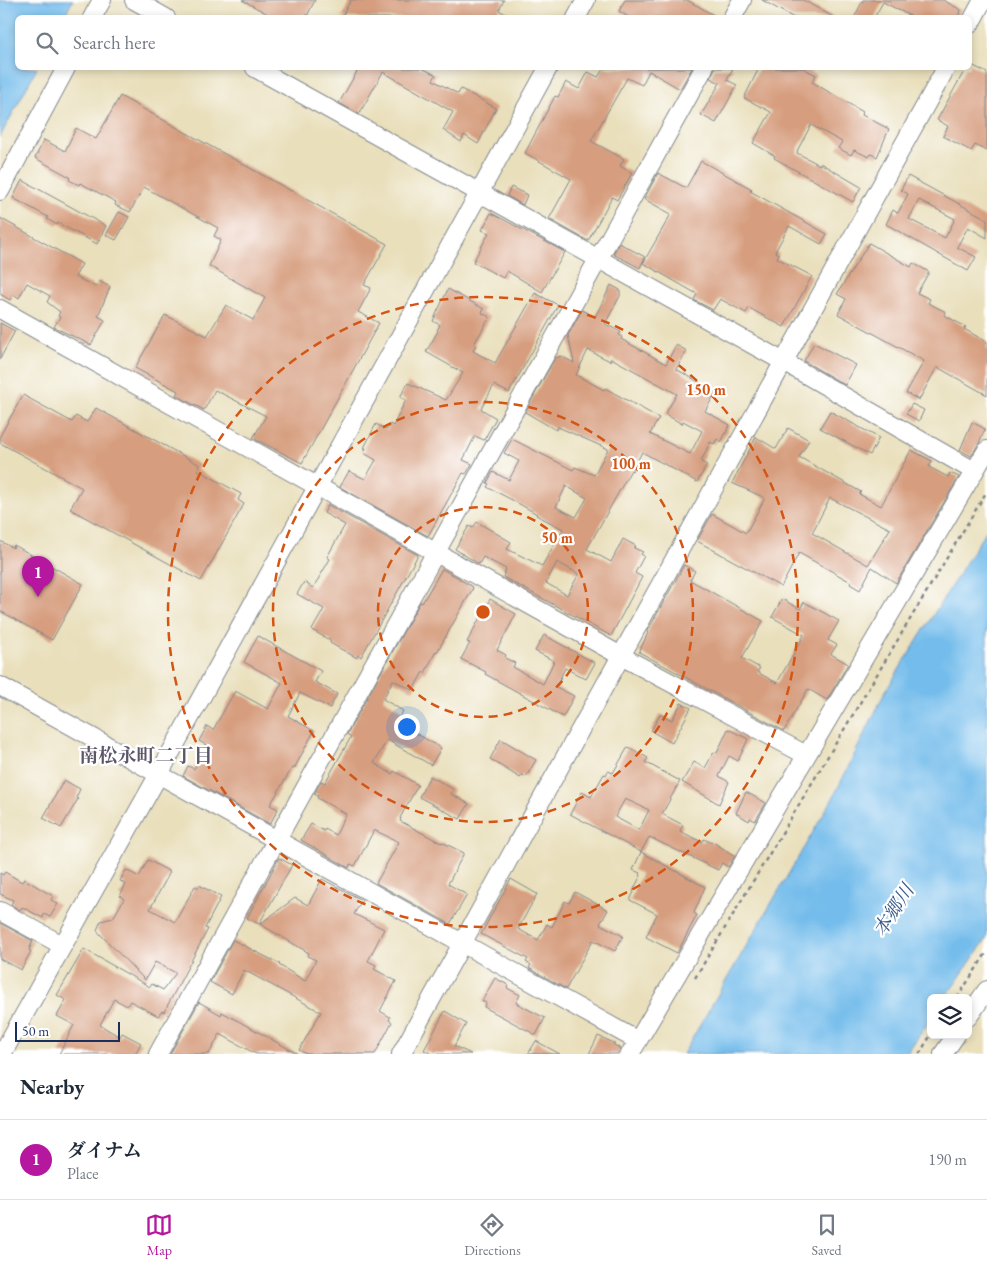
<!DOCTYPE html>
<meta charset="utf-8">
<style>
:root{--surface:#fff;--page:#f2f2f3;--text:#1f2937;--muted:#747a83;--line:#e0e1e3;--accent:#b5179e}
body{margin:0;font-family:"EB Garamond","Noto Serif JP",serif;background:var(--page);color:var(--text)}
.controls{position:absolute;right:15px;bottom:15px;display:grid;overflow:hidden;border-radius:8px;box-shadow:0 2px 8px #0003}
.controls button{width:45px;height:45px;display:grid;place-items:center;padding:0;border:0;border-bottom:1px solid var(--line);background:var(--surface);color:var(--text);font:25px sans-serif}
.scale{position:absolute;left:15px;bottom:12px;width:105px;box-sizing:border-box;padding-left:5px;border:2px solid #1b2f5e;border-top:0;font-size:14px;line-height:18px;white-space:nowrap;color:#1b2f5e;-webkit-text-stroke:4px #fff;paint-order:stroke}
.you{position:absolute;left:406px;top:726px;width:18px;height:18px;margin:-12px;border:4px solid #fff;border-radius:50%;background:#1a73e8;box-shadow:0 0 0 8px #1a73e833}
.badge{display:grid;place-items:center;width:32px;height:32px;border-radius:50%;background:var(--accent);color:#fff;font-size:16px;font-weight:700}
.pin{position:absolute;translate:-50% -41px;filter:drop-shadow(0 1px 2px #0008)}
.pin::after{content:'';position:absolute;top:26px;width:18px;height:15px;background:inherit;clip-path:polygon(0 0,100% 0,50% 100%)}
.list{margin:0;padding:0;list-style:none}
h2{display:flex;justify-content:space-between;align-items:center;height:65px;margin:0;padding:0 20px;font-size:21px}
h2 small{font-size:16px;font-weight:400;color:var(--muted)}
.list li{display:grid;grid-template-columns:32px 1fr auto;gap:15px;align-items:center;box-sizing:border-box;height:80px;padding:0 20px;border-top:1px solid var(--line)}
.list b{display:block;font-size:19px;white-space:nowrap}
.list p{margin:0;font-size:16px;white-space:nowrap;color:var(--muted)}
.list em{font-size:16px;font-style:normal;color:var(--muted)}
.icon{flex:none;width:28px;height:28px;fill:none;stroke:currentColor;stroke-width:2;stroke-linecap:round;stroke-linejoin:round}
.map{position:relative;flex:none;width:987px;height:1054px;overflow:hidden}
.search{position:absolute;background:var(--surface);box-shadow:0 2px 8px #0003;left:15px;right:15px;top:15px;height:55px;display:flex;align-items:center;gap:12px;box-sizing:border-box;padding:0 18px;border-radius:8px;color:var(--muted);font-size:19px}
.sheet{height:145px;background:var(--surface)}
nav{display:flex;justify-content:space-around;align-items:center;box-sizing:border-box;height:70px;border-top:1px solid var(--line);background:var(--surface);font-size:14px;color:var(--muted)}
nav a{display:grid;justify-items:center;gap:2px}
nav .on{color:var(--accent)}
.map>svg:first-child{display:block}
.water{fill:#73bceb;stroke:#4776a4}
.building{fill:#d69d7e;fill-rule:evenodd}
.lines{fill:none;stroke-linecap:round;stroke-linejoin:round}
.minor-casing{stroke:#82878c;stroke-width:20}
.path{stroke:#82878c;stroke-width:2.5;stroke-dasharray:4 4;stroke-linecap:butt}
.minor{stroke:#fff;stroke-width:18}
.ring{fill:none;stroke:#d45514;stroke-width:2.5;stroke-dasharray:9 6}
.labels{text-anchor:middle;stroke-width:4.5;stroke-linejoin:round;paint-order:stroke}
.neighbourhood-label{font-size:19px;font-weight:bold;fill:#5c5669;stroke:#fff}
.water-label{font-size:19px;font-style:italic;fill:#355988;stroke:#fff}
.centre{fill:#d45514;stroke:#fff;stroke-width:2.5}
.ring-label{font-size:15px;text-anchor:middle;font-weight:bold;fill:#d45514;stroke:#fff;stroke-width:4.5;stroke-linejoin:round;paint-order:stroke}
</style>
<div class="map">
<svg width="987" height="1054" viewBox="0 0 987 1054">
<rect width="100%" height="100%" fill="#fff"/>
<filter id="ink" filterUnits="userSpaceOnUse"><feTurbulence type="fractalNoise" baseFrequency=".02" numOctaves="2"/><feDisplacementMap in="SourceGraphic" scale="10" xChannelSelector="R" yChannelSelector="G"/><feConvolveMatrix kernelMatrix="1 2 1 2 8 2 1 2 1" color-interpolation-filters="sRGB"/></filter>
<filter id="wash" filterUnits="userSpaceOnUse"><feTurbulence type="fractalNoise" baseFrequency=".0096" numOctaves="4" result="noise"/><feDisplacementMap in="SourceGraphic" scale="20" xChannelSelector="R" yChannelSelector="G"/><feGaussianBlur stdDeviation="1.12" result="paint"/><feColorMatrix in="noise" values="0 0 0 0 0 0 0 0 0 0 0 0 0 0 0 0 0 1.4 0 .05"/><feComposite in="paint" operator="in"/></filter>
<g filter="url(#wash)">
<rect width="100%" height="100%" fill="#e9dfbb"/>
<path class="water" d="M0,0H73L64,17L18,18V68H37L0,137Z
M987,529V938L945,998H931V1019L906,1054H683L833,798L885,692Z"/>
<g id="blocks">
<path class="building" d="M242,0H315L306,18H275Z
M351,0H504L499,10L512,18H341Z
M625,0H687L719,18H630L619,11Z
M762,0H803L835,18H794Z
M863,0H943L961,10L957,18H914L883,2L874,18H854Z
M970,64L987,73V151L975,145L971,151L943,136L948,126L937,120L966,68H970Z
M359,68H422L436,75L433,80L458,94L461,89L496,108L478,144L464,135L461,142L443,130L453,112L383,72L359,114L339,103Z
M604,68H692L680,89L649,71L642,85L627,78L591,141L624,159L620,166L632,173L617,200L612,197L588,241L549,219L571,179L525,153L555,96L558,97L566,82L579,89L588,72L598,77Z
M715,68H733L727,80L737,85L716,123L701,115L720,83L710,78Z
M759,68H803L816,75L812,82L863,112L862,115L889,129L877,157L871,154L869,157L854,150L851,155L838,148L842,142L811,125L798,149L797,153L820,165V163L861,187L853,202L774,158L775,156L753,143L771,112L744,98Z
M120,96L387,244L364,285L371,288L358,312L379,323L302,463L253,438L266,416L215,390L204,410L176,395L178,391L135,368L165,315L207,336L226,305L253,320L265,298L209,266L221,240L214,236L218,228L144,187L130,212L115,205L116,202L80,183L79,185L69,180L70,177L35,158L44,140L65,151L76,128L96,139Z
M701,161L752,189L750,191L827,234L821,244L789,226L775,252L779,254L777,258L812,276L784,327L749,308L746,313L720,299L713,310L694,300L697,294L643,263L671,214L644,199L658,173L686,188Z
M908,176L987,219V238L968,227L957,247L976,257L968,271L886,224L893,210L898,213L908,194L901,190ZM919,200L955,219L945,238L909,219Z
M22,180L106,226L97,244L58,223L57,225L47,219L48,217L13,198Z
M511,187L527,195L523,205L507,196Z
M119,212L129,217L116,240L106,235Z
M491,213L565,252L542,292L507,271L503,278L473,262L489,233L482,230Z
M0,218L82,264L75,277L96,287L99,281L110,287L98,316L105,320L91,345L54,327L60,317L58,316L60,312L47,302L50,296L27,283L19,298L13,294L10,300L0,294Z
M619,243L645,257L640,268L613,254Z
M869,243L911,267L913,263L929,272L917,293L930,299L928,303L946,312L944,315L966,327L964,329L987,342V395L937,367L919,400L906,393L924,361L838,314L846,299L837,294Z
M611,285L620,290V296L605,324L621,332L619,335L622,337L621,339L666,364L676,345L687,351L676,369L716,392L705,411L730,425L721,442L717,439L714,444L710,442L701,462L707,465L697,482L642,452L632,471L631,470L587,549L611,562L623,539L636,546L634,548L643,552L641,554L644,556L635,573L642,577L611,636L503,577L506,569L483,557L479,564L455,549L469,526L473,528L477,522L511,542L507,549L542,566L563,529L536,515L537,514L516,502L487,487L489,484L487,483L493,472L509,480L519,461L504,453L512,439L573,470L575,467L594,475L608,449L558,427L556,430L525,412L555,358L561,356L574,363L568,335L582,310L595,317ZM588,350L610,361L611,358L677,394L665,414L682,424L683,421L702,431L690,454L650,434L659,418L605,388L604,390L576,375ZM566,486L587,498L576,517L556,507ZM557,562L579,574L567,595L546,583Z
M448,289L484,309L482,313L490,317L474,344L476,345L473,351L495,363L535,293L558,305L509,393L494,385L481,409L496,418L484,440L475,436L463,460L472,464L466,474L463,473L428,536L340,487L349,471L365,479L376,460L364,453L366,448H364L376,424L387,430L390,424L393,426L406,400L400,397L408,383L446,400L463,373L426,352L438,331L437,330L440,325L433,321Z
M0,323L15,331L0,359Z
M814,343L856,365L845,385L804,361Z
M23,395L72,422L76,416L87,422L96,408L200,465L198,470L241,494L238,500L244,504L201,581L70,509L82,488L0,443V436Z
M912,404L924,410L919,421L906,414Z
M830,411L879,438L870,455L820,428Z
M972,422L985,429L979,443L971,456L960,450Z
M788,428L809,440L799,457L861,492L859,494L881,506L911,450L932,461L929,467L948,477L950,473L959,477L896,583L872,567L860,590L850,584L851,582L799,553L781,587L697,541L712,514L746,533L765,498L732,483L756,437L776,449ZM830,498L890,529L868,565L812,533Z
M328,505L418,555L361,657L358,655L357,658L330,643L331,641L312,630L324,609L297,594L304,582L313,588L330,559L327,557L345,525L324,513Z
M0,541L13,548L14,545L83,584L52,640L0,611Z
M684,565L695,571L690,580L763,621L742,658L760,668L757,672L777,683L804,635L772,617L782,599L800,609L804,602L839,621L828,640L837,645L831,654L848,664L827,700L808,689L784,731L639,652L648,633L647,632Z
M442,569L459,578V579L473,587L472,590L437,652L436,651L425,673L423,672L413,690L393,680L383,699L403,711L397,722L441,748L431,765L387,740L374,763L392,774L394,771L418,785L400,818H401L400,821L441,843L442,842L464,853L448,884L467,895L450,924L376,883L399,842L374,830L355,866L350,864L349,868L301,840L311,824L324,831L325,829L336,835L346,814L317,798L318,796L314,794L321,781L325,783L326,781L351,737L347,734L420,602L422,603Z
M490,599L516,614L497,650L506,655L505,658L515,663L513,667L543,684L554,661L535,651L544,635L595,663L586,679L565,668L556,687L574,696L563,717L485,674L486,672L461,659L470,643L467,642Z
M258,636L321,671L315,682L337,694L330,708L300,693L288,716L314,731L294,769L292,768L270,805L278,809L270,824L183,776L188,766L194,769L206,745L199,741L207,726L213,730L235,691L268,709L282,683L244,662Z
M681,703L691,708L672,743L651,731L660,714L672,720Z
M728,729L748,739L738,761L729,756L719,776L729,782L719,804L682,782L694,762L705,768L714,752L717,753Z
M501,739L536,760L526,777L522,775L520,778L490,759Z
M628,747L648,758L645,762L680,781L662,814L683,825L680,831L702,842L704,839L712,843L713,842L735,856L728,867L722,863L718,870L649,837L641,852L705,887L694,913L697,915L677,953L646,937L657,914L630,900L634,892L633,891L641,875L639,874L640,873L633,870L641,852L570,814L582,792L591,797L604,774L606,775L608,771L613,773ZM625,799L649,810L639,830L615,817Z
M430,776L453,789L451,794L469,804L460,819L419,797Z
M64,780L80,789L76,798L78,799L61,828L43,818Z
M746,792L766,803L755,821L750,818L749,821L736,813Z
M279,858L292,865L259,924L247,918Z
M148,860L170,872L150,909L175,922L195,886L198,888L199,885L221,897L205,928L208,929L164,1012L162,1011L158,1016L130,1001L127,1006L114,999L100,1025L120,1037L122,1033L141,1043L135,1054H59L74,1025L57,1016L66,1000L57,995L84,949L150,987L152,984L163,990L176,973L155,962L145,980L99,933L97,930L101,921L113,918L124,899L120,896L126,884L120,881L126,870L139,877Z
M5,872L22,882L24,879L53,896L51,900L58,904L50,917L44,914L43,918L22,907L20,910L11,905L13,900L0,894V873L3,875Z
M322,879L362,900L354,914L384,929L368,961L376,965L374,969L396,981L380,1011L390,1017L389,1020L392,1022L375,1054H306L299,1050L321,1012L244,970L232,994L210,982L233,940L280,964L279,965L305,981L316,960L307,956L309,953L260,924L295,898L308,905Z
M511,879L537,894L518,929L538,940L547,924L552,927L565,901L569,903L575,892L608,910L600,924L623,936L615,951L593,940L566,989L529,968L531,965L526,962L528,959L481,934Z
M0,923L33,941L29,950L31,951L21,970L0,959Z
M495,978L508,985L507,988L520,995L516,1003L545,1018L536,1035L484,1007L486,1003L482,1001Z
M199,1002L221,1015L222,1012L298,1054H256L220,1034L209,1054H170Z
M445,1011L466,1024L454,1046L471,1054H432L424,1050Z
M598,1036L614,1043V1045L621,1049L619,1054H589Z
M536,1041L560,1054H528Z"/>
</g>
</g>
<g filter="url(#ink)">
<use href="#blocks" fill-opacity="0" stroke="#82878c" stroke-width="1"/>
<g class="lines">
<g class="minor-casing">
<path id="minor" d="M134,0L166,18
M92,18L102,0
M576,18L586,0
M732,18L742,0
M970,24L983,0
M255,68L784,362L974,471
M0,191L66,68
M0,309L621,656L806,755
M0,686L638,1041
M0,911L62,945
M968,1017L987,990
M2,1054L159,774L548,68
M158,1054L704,68
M401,1054L946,68
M630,1054L987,450
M943,1054L956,1035"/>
</g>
<path class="path" d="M695,978L987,491
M957,998L987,952
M919,1054L931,1035"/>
<use href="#minor" class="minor"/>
</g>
</g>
<g class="ring">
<circle cx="483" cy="612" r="105"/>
<circle cx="483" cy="612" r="210"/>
<circle cx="483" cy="612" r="315"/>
</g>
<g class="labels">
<g class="neighbourhood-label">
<text x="146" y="762">南松永町二丁目</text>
</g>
<g class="water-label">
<text transform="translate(893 910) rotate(-57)" y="7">本郷川</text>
</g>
</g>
<circle cx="483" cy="612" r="8" class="centre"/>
<g class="ring-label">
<text x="706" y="395">150 m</text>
<text x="631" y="469">100 m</text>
<text x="557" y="543">50 m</text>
</g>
</svg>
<div class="controls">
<button><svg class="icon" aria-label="layers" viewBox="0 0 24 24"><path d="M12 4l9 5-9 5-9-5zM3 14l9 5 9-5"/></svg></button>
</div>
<div class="scale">50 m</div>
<div class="you"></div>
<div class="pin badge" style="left:38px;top:597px">1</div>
<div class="search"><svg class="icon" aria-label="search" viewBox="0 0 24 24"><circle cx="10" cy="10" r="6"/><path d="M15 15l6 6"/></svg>Search here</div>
</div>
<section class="sheet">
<h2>Nearby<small></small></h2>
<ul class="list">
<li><span class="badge">1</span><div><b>ダイナム</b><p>Place</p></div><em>190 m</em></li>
</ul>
</section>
<nav>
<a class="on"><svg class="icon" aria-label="map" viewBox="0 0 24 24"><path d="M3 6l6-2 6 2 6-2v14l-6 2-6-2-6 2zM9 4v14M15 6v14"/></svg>Map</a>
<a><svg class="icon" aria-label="directions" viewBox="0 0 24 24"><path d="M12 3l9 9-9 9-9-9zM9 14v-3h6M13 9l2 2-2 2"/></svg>Directions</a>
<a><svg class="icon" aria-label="saved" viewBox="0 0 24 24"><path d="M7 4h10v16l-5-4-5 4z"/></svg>Saved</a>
</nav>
